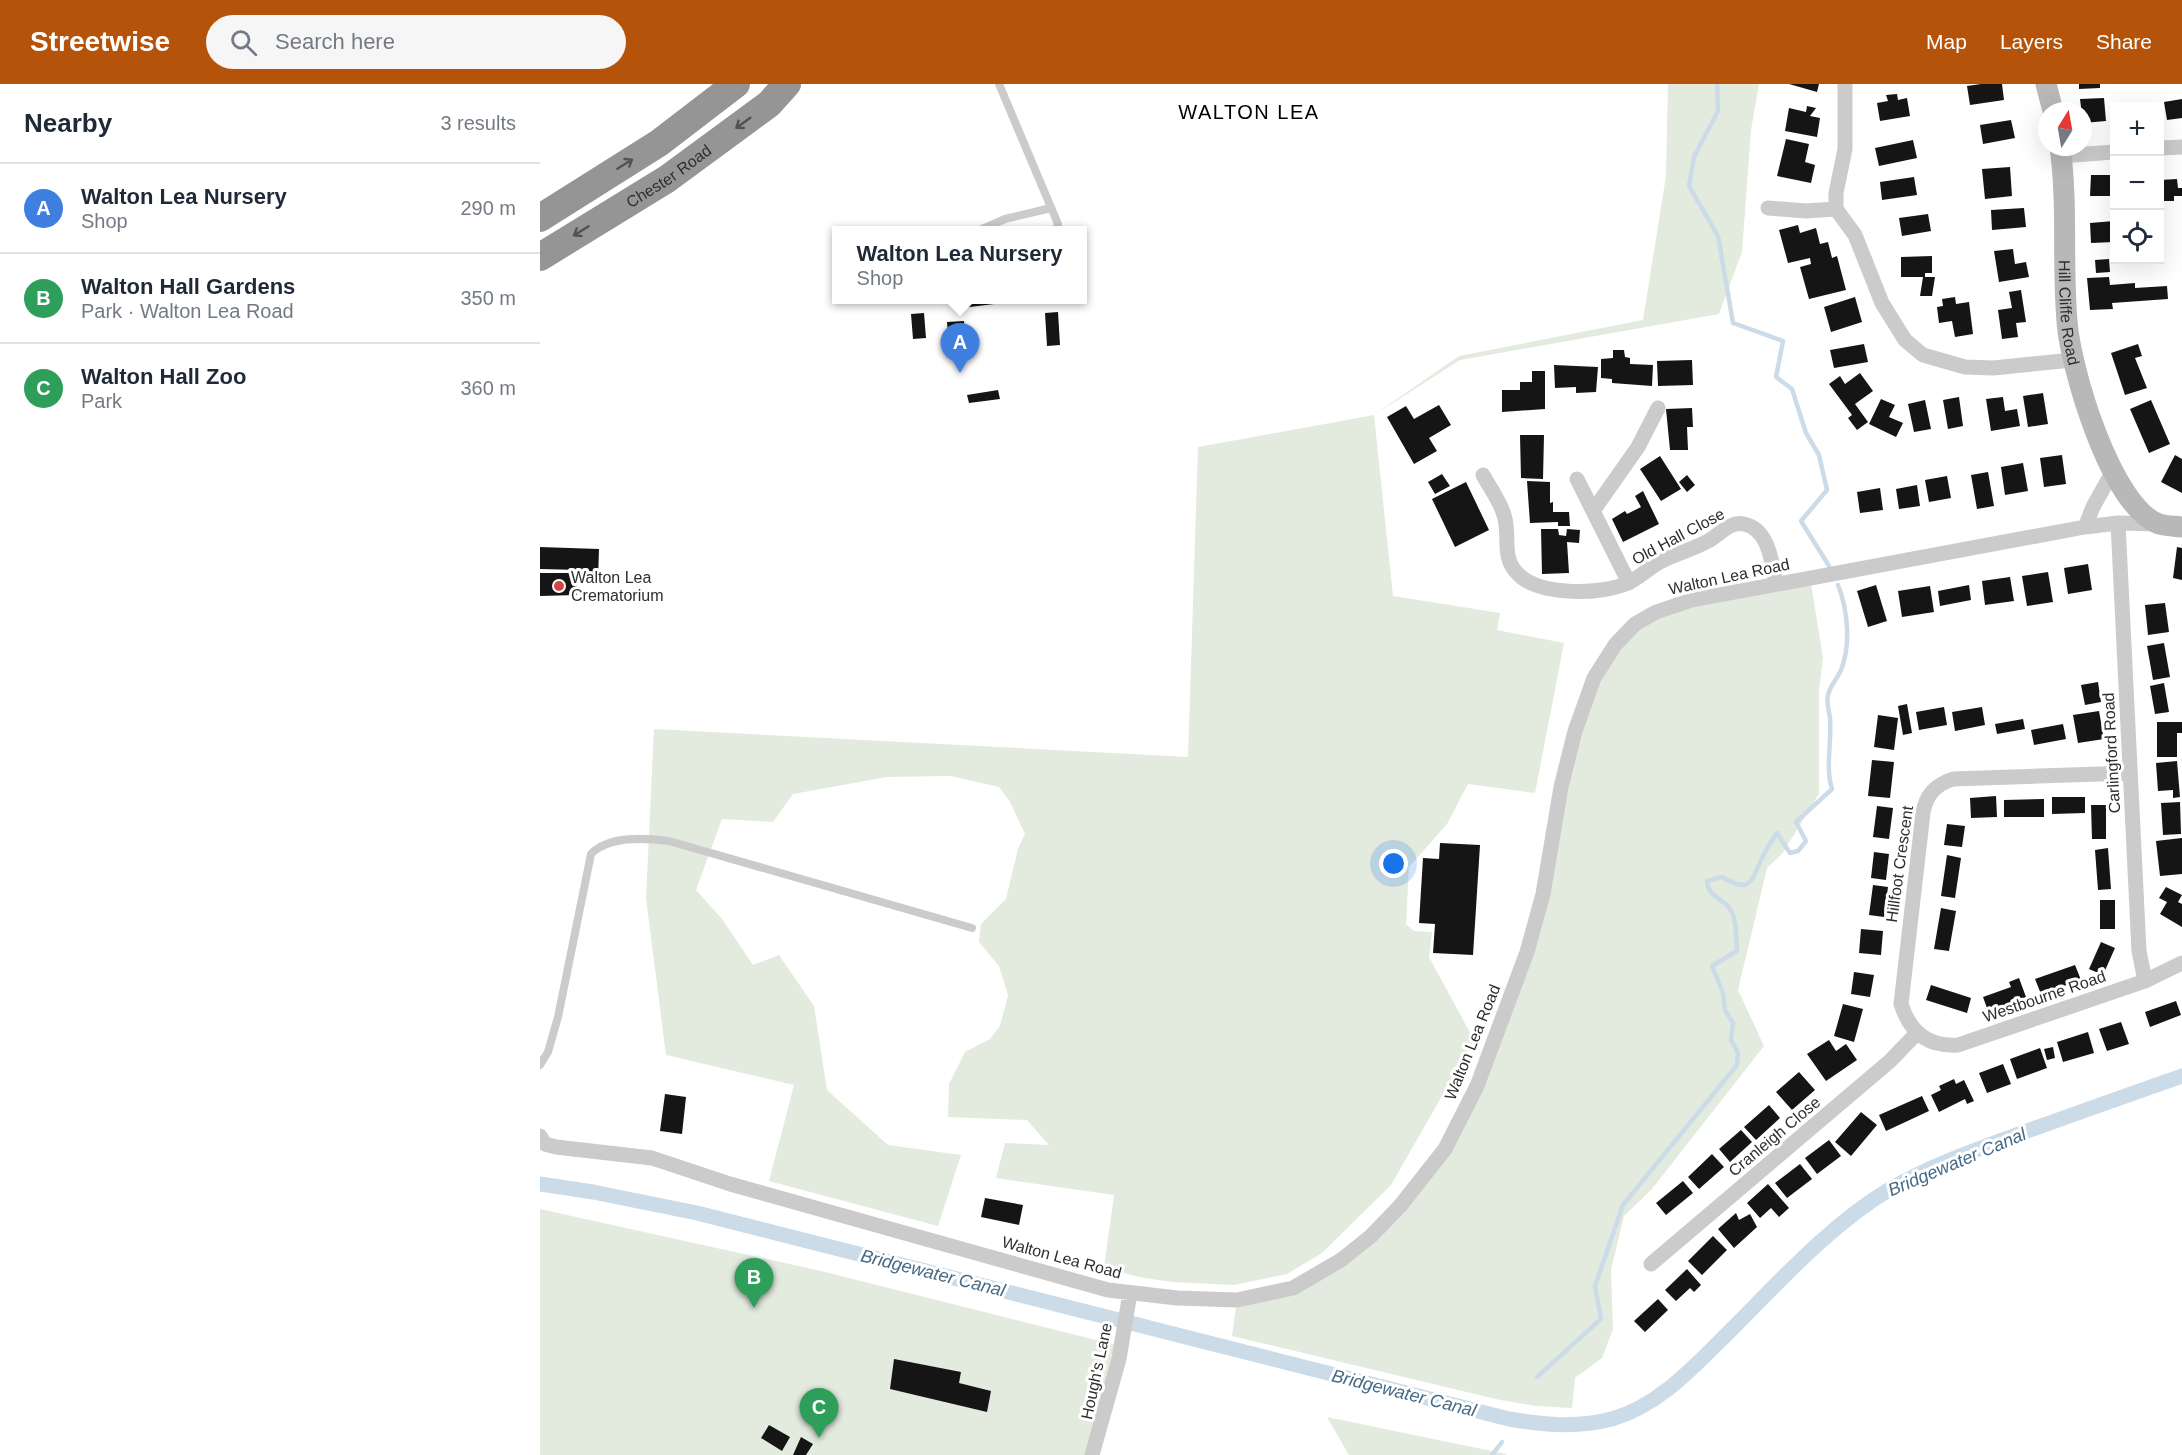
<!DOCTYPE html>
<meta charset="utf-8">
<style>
:root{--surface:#fff;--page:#f6f6f7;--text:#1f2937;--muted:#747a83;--line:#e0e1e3;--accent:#b45309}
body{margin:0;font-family:Helvetica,sans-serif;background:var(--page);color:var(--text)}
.controls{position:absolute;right:18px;top:18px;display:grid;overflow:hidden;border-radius:0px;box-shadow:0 6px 24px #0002}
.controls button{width:54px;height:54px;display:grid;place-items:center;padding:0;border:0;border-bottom:2px solid var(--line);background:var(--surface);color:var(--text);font:30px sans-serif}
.compass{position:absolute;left:1498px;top:18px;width:54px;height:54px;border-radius:50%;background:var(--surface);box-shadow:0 6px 24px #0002;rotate:11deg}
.you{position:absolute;left:854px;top:780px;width:21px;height:21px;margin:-15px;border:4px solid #fff;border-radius:50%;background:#1a73e8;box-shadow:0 0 0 9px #1a73e833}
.badge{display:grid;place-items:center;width:39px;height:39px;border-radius:50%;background:var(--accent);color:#fff;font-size:20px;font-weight:700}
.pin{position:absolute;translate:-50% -50px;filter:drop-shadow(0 2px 3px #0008)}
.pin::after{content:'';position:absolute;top:32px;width:21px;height:18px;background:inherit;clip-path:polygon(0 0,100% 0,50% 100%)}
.popup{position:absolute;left:292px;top:142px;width:255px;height:78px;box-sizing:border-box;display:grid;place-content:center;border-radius:0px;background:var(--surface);filter:drop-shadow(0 2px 4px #0005);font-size:20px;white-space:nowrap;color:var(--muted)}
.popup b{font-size:22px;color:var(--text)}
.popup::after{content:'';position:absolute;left:50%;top:100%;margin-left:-12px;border:12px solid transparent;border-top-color:var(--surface)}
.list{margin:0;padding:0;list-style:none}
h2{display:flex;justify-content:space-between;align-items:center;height:78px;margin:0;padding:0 24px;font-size:26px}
h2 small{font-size:20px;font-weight:400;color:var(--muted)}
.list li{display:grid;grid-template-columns:39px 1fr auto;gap:18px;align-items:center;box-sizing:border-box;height:90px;padding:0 24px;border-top:2px solid var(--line)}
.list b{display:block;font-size:22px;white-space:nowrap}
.list p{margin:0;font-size:20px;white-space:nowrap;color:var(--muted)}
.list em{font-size:20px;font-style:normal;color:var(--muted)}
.icon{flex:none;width:33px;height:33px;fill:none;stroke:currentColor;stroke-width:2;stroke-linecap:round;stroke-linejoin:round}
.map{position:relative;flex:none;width:1642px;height:1371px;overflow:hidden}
header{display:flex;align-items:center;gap:36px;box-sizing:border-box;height:84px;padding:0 30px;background:var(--accent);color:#fff}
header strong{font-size:28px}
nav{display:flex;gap:33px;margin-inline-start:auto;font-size:21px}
.search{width:420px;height:54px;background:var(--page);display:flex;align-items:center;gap:15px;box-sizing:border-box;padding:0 21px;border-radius:33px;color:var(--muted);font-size:22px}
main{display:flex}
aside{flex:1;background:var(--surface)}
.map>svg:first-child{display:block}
.green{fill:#e3eade}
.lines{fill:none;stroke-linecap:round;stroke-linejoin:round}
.stream{stroke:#ccdbe8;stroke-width:4.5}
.canal{stroke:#ccdbe8;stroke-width:15}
.building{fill:#151515}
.lane{stroke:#cbcbcb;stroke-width:8}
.street{stroke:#cbcbcb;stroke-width:15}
.secondary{stroke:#b8b8b8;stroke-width:21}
.highway{stroke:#959595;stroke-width:28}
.oneway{stroke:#525252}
.poi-dot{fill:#d14546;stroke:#fff;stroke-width:2}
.labels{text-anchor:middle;stroke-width:6;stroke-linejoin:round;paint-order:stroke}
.street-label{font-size:16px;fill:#2e2e2e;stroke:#fff}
.poi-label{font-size:16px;fill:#2e2e2e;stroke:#fff;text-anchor:start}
.water-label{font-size:18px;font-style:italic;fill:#466987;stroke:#fff}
.quarter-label{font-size:20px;letter-spacing:1.5px;fill:#000;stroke:#fff}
</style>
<header>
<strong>Streetwise</strong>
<div class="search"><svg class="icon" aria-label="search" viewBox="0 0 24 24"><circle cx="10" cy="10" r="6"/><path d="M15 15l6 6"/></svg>Search here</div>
<nav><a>Map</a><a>Layers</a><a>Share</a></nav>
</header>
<main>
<aside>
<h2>Nearby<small>3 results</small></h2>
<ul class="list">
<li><span class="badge" style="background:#3f7fe0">A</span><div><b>Walton Lea Nursery</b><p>Shop</p></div><em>290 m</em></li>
<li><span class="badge" style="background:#2e9e5b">B</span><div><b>Walton Hall Gardens</b><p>Park · Walton Lea Road</p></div><em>350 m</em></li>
<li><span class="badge" style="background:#2e9e5b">C</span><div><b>Walton Hall Zoo</b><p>Park</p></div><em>360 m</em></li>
</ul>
</aside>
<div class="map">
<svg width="1642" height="1371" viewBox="0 0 1642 1371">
<rect width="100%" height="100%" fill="#fff"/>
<path class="green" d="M1128,0H1219L1211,46L1202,168L1179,230L920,276L834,331L853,512L960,529L957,546L1024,559L995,709L928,700L907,740L869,783L866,840L874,847L892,848L889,873L934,956L851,1101L782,1169L747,1190L694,1201L632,1198L599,1193L564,1184L574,1111L456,1094L465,1059L509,1061L487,1036L408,1033L409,1000L425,968L450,955L460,942L468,911L459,882L439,858L441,840L466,815L478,765L485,750L469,716L459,703L411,692L347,693L253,710L233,738L182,735L156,806L182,835L213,881L239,871L274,922L287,1006L348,1061L421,1071L398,1142L229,1097L254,1001L126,971L106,814L114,645L648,673L658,363L834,331L919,272L1103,236L1126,92Z
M1270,493L1283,574L1279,605V710L1242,770L1227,784L1198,906L1224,962L1112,1105L1084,1132L1071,1186L1073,1245L1062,1274L1035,1294L1032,1324L996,1322L960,1316L692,1252L697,1216L753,1204L801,1176L905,1065L986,868L1054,594L1116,528Z
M0,1125L281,1187L576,1261L549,1371H0Z
M787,1333L966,1370V1371H809Z"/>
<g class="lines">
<path class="stream" d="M1177,0L1178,27L1154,73L1149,102L1178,152L1193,239L1243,257L1236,293L1252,305L1266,349L1279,371L1287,406L1261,437L1289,482
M997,1293L1061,1235L1055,1202L1083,1121L1197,981L1198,969L1191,956L1193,939L1185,926L1183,909L1172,882L1197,867C1196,855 1197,835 1190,825C1183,814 1168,813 1167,797L1182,793C1207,807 1210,803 1220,778C1224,768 1231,758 1237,749L1250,769L1258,767L1266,757L1256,738L1292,705C1285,684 1292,658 1290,634C1289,627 1286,617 1288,611C1290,602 1297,595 1301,586C1311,561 1308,526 1298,501
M952,1371L962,1358"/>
<path class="canal" d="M0,1100L53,1108L157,1129L969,1335C1005,1341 1037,1344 1072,1335C1121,1321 1156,1280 1191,1246C1240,1197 1290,1141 1350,1105C1388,1083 1430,1068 1471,1053C1528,1032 1585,1012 1642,992"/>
</g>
<path class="building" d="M1249,0H1279L1277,8Z
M1441,0H1462L1464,16L1430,21L1427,2Z
M1539,0H1560V4L1539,5Z
M1357,10L1358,16L1367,14L1370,32L1340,37L1337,19L1348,17L1346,11Z
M1564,14L1566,37L1543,39L1540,15Z
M1642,15V34L1627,36L1624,18Z
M1267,22L1276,24L1270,32L1280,34L1277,53L1245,47L1249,24L1266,28Z
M1471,36L1475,54L1443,60L1440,41Z
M1246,55L1269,60L1265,78L1275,81L1271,99L1237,92Z
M1373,56L1377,74L1339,82L1335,64Z
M1470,83L1472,112L1445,115L1442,85Z
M1551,91H1573V112H1550Z
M1374,93L1377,111L1342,116L1340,98Z
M1637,95L1638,104H1642V112H1634V117H1621L1620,96Z
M1484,124L1486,143L1452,146L1451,126Z
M1388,130L1391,147L1362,152L1359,134Z
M1574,137V158L1551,159L1550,139Z
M1258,141L1260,149L1276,144L1280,160L1288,158L1292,174L1297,172L1306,206L1269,215L1260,183L1271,180L1270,174L1248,179L1239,146Z
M1473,165L1475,180L1486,178L1489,193L1459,198L1454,167Z
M1392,172V189H1385V193H1395L1392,212H1380L1383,193H1361V173Z
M1569,175L1570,188L1556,189L1555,176Z
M1569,193L1570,201L1595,199V204L1627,202L1628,215L1572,219L1573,225L1550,226L1547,194Z
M1481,206L1486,238L1476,239L1478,253L1462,255L1458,226L1472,224L1469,208Z
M1315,213L1322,238L1291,248L1284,223Z
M1415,213L1416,220L1429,218L1433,250L1415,253L1412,237L1399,239L1397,223L1403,222L1402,215Z
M413,216H454V220L414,225Z
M518,228L520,261L507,262L505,229Z
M384,229L386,254L373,255L371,230Z
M424,237L426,271L410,273L407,238Z
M1324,260L1328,278L1294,284L1290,266Z
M1598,260L1602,272L1595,274L1607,304L1585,311L1571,269Z
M1073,266H1084L1085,273L1090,274V280L1113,281L1112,302L1072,299V295L1061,294V275L1073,274Z
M1152,276L1153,301L1118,302L1117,277Z
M1014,281L1058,283L1056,308L1036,309V303L1015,304Z
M992,287H1005V325L962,328V306H980V298H992Z
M1320,289L1333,307L1315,320L1328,338L1317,346L1308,334L1312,331L1289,300L1300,292L1305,300Z
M458,306L460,315L429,319L427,311Z
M1503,309L1508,340L1488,343L1483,312Z
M1419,313L1423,342L1408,345L1403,316Z
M1463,313L1465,327L1477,325L1480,342L1451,347L1446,315Z
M1341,315L1355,321L1349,333L1363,339L1356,353L1329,340Z
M1385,316L1391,345L1374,348L1368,320Z
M1611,316L1630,360L1609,369L1590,325Z
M899,321L911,341L889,354L897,367L874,380L847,333L866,322L874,335Z
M1152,324L1153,343H1147L1148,366H1130L1126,325Z
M980,351H1004L1003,395L981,394Z
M1522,371L1526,400L1504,403L1500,374Z
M1635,371L1642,375V409L1621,398Z
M1120,372L1141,405L1121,417L1100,385Z
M1483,379L1488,407L1465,411L1461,383Z
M1448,388L1454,422L1437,425L1431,391Z
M902,390L910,402L895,410L888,398Z
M1147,391L1155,401L1147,408L1139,398Z
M1407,392L1411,414L1389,418L1385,396Z
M987,397L1010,398V419L1013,418V428H1029L1030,442H1018V438L990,439Z
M926,398L949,446L915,463L892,415Z
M1377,401L1380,422L1359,425L1356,405Z
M1340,404L1343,426L1320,429L1317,408Z
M1103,407L1119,440L1083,458L1072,435L1085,427L1087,430L1101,423L1095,412Z
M1001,445H1018L1019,451L1026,452L1027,445L1040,446L1039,459L1027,458L1029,489L1002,490Z
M0,463L59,465L58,497L40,496V486L0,485Z
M1637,463L1642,464V496L1633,494Z
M1548,480L1552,506L1528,510L1524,484Z
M1508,488L1513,518L1487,522L1482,492Z
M0,489H37V511L0,512Z
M1470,493L1474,517L1445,521L1442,497Z
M1336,501L1347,537L1328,543L1317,507Z
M1429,501L1431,516L1400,522L1398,507Z
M1390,502L1394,528L1362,533L1358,507Z
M1625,519L1629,548L1608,551L1605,521Z
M1624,559L1630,593L1613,596L1607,562Z
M1558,598L1561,618L1545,621L1541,601Z
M1624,599L1629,628L1615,630L1610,602Z
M1367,620L1372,649L1363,651L1358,622Z
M1404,623L1407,641L1379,646L1376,628Z
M1442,623L1445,641L1415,647L1412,628Z
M1559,627L1564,655L1538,659L1533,631Z
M1338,631L1358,634L1354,666L1334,663Z
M1483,635L1485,645L1457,650L1455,640Z
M1617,638H1642V649H1637V673H1617Z
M1523,640L1526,655L1494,661L1491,646Z
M1332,676L1354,678L1350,714L1328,712Z
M1637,677L1640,713L1633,714V706L1618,707L1616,679Z
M1456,712L1457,733L1431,734L1430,714Z
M1512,713H1545V729L1512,730Z
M1504,715V733H1464V716Z
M1640,718L1641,750L1623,751L1621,719Z
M1551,721H1566V755H1552Z
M1337,722L1353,724L1349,755L1333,753Z
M1407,740L1425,742L1422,763L1404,761Z
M1642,754V790L1620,792L1616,757Z
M900,759L940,761L933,871L893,869L895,840L879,839L883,774L899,775Z
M1568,764L1571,805L1558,806L1555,766Z
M1334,768L1349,770L1346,796L1331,794Z
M1407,771L1421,774L1415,814L1401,812Z
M1333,801L1348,803L1344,833L1329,831Z
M1626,803L1642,811L1638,818L1642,820V843L1620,830L1627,818L1619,814Z
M1560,816H1575V845H1560Z
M1401,824L1416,827L1409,867L1394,865Z
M1321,845L1343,847L1341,871L1319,869Z
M1561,858L1575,864L1563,891L1549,885Z
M1535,881L1541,896L1501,910L1495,895Z
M1314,888L1334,891L1330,913L1311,910Z
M1479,894L1486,913L1448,927L1443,913L1471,903L1469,898Z
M1391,901L1431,914L1427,929L1386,916Z
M1636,917L1641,931L1610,943L1605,928Z
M1303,920L1323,925L1314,958L1294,952Z
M1581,938L1589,960L1567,967L1559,945Z
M1548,948L1554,969L1523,978L1517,958Z
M1289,956L1296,967L1306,960L1317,976L1286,997L1267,970Z
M1513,963L1515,974L1507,976L1504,965Z
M1500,964L1507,984L1477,995L1470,975Z
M1463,980L1471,1000L1447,1009L1439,989Z
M1259,988L1275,1006L1252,1026L1236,1008Z
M1414,995L1416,1000L1424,996L1434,1017L1427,1020L1425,1015L1399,1028L1391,1011L1401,1006L1399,1002Z
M125,1010L146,1013L142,1050L120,1047Z
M1382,1012L1389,1027L1346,1047L1339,1031Z
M1229,1021L1240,1034L1216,1056L1204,1043Z
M1321,1028L1337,1041L1311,1072L1295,1058Z
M1201,1046L1212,1058L1190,1078L1179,1065Z
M1289,1056L1301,1072L1277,1090L1265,1074Z
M1172,1070L1184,1083L1159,1105L1148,1093Z
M1260,1080L1272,1095L1247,1114L1235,1099Z
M1143,1097L1153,1109L1126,1131L1116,1119Z
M1228,1100L1249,1124L1239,1133L1231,1124L1220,1134L1207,1119Z
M445,1114L483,1121L479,1141L441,1133Z
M1196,1129L1199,1136L1210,1130L1217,1143L1194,1164L1178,1145Z
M1173,1152L1187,1166L1162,1191L1148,1177Z
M1147,1185L1161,1201L1154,1208L1150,1204L1136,1217L1125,1206Z
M1118,1215L1128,1226L1105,1248L1094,1237Z
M354,1275L421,1288L419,1299L451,1307L447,1328L350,1305Z
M229,1341L250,1353L242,1367L221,1354Z
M261,1353L273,1360L266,1371H253Z"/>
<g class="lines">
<path class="lane" d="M459,0L518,140L516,146
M440,146L465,135L511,124
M0,981L8,968L18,933L51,770C69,751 106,754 129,757L432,844"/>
<path class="street" d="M1305,0V65L1296,109V125L1315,151L1342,219L1365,256L1383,271L1425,283L1453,284L1532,276
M1620,64L1642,63
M1521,72L1574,68
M1228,124L1266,127L1296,125
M943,391C950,404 960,417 964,431C971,452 960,474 979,491C1001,512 1061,511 1088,499C1099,494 1108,485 1118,479C1134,470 1152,466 1168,457C1180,451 1189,437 1204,440C1229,445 1232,479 1236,500
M1037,395L1089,499
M1053,427L1098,363L1118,324
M1578,439L1599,867L1605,897
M1545,443L1553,423L1573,387
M1590,689L1413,695C1395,701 1386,711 1383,729L1361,920C1370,948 1388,963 1418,961L1605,897L1642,879
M0,1052L5,1060L16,1063L112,1074L190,1100L568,1206L637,1214L697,1216L753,1204L801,1176L831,1152L860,1122L905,1065L937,1002L987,868L1003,810L1021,703L1035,647L1054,594L1075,561L1095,540L1116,528L1152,516L1545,443L1578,439L1618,440
M1111,1180L1350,977L1377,949
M552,1371L579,1275L590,1209"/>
<g class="secondary">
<path d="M1506,0L1513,27"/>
<path id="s1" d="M1520,63C1528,120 1522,179 1527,237C1530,283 1571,423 1619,440C1626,442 1635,442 1642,443"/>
</g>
<g class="highway">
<path d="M0,134L119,59L196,0"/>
<path id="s2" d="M0,173L127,95L229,20L247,0"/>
</g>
</g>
<defs><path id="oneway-shaft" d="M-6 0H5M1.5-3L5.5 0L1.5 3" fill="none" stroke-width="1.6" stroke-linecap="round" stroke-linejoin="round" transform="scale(1.5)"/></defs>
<g class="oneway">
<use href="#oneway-shaft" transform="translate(203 39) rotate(144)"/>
<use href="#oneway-shaft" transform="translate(85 80) rotate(-32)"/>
<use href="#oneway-shaft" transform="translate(41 147) rotate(148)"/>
</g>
<circle class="poi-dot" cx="19" cy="502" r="6"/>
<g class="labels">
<g class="street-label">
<text dy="6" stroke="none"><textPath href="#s2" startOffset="152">Chester Road</textPath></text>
<text dy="6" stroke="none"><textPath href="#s1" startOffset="166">Hill Cliffe Road</textPath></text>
<text transform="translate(1138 452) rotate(-28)" y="6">Old Hall Close</text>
<text transform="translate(1189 492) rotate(-12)" y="6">Walton Lea Road</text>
<text transform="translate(1571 669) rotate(-93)" y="6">Carlingford Road</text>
<text transform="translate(1359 780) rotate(-82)" y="6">Hillfoot Crescent</text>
<text transform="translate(1504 912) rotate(-19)" y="6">Westbourne Road</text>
<text transform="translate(932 958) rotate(-68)" y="6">Walton Lea Road</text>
<text transform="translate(1234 1052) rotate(-40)" y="6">Cranleigh Close</text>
<text transform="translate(522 1173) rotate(15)" y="6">Walton Lea Road</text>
<text transform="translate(556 1287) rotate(-78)" y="6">Hough's Lane</text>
</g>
<g class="poi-label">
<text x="31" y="499">Walton Lea<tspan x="31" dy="18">Crematorium</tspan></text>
</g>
<g class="water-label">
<text transform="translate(1417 1078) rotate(-23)" y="6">Bridgewater Canal</text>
<text transform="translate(393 1189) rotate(14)" y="6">Bridgewater Canal</text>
<text transform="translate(864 1309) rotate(14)" y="6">Bridgewater Canal</text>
</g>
<g class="quarter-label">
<text x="709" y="35">WALTON LEA</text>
</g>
</g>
</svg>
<div class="controls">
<button>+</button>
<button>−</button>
<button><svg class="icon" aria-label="locate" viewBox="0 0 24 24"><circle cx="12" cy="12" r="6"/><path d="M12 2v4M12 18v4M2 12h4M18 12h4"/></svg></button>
</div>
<svg class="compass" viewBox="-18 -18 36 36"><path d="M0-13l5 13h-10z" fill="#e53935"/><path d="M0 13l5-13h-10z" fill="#747a83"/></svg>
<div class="you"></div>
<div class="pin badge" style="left:420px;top:289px;background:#3f7fe0">A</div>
<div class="popup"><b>Walton Lea Nursery</b>Shop</div>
<div class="pin badge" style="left:214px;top:1224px;background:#2e9e5b">B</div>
<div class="pin badge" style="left:279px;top:1354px;background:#2e9e5b">C</div>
</div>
</main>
